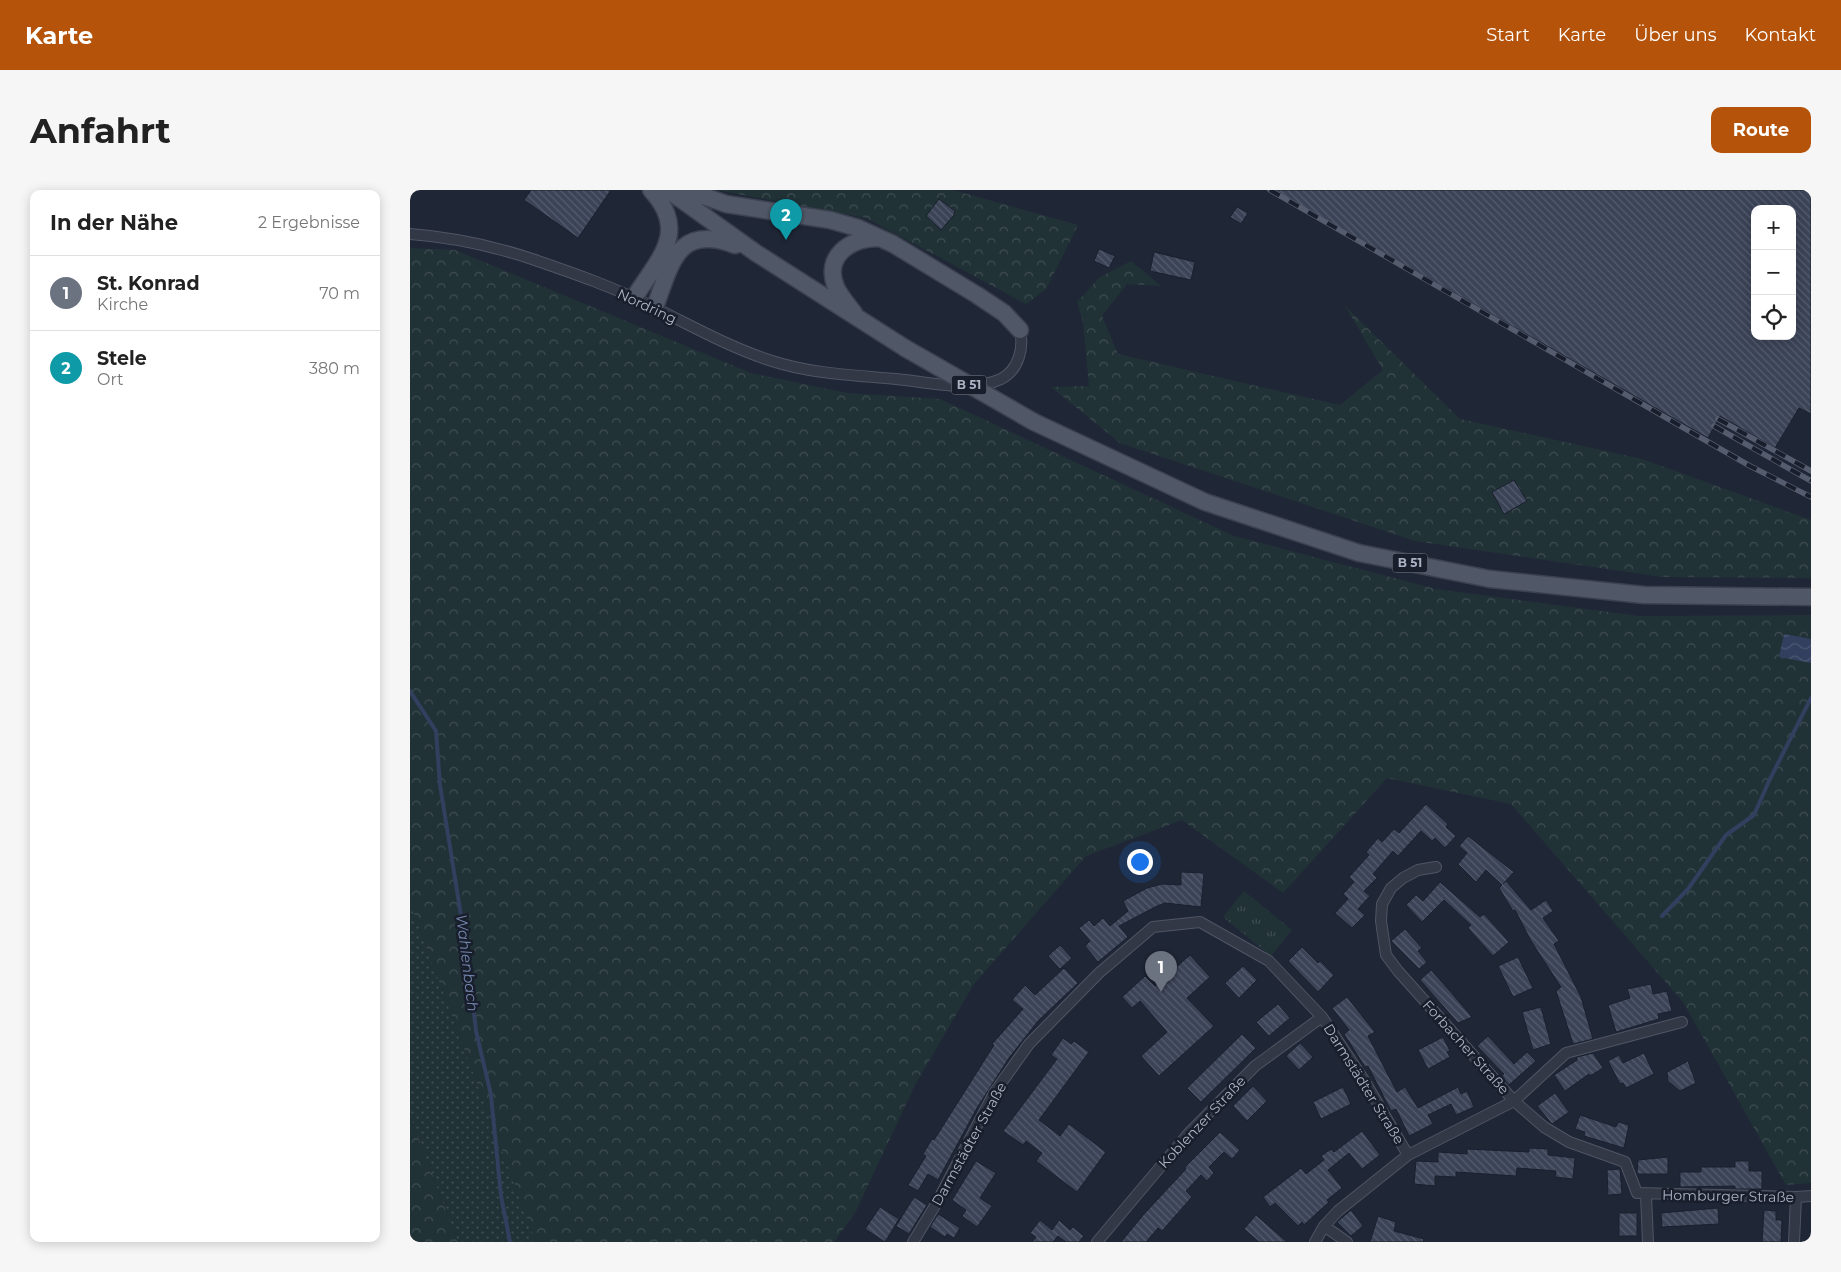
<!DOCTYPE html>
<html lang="de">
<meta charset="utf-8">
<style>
:root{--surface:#fff;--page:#f6f6f6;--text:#222;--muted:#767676;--line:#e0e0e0;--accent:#b45309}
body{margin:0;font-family:Montserrat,sans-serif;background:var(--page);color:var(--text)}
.controls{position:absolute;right:15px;top:15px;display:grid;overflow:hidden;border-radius:10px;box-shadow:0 2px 12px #0003}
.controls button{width:45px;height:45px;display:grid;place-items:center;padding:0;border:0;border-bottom:1px solid var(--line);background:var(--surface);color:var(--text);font:25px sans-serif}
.you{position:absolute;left:729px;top:671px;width:18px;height:18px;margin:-12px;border:4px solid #fff;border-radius:50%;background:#1a73e8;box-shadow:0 0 0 8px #1a73e833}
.badge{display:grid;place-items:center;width:32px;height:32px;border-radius:50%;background:var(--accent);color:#fff;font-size:16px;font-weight:700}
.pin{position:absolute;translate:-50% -41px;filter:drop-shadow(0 1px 2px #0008)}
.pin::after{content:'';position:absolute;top:26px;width:18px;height:15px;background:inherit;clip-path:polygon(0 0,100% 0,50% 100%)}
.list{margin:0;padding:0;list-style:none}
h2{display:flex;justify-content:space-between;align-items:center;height:65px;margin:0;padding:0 20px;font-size:21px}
h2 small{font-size:16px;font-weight:400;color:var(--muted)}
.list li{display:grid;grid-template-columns:32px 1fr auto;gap:15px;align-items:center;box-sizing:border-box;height:75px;padding:0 20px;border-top:1px solid var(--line)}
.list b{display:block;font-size:19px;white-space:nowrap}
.list p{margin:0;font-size:16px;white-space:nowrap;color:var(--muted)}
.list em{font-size:16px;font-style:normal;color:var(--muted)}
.icon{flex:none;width:28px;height:28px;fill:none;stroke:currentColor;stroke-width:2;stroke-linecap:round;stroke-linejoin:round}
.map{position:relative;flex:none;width:1401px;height:1052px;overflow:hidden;border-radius:10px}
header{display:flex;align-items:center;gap:30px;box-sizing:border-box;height:70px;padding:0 25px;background:var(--accent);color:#fff}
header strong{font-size:24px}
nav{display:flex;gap:28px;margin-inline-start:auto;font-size:18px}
.intro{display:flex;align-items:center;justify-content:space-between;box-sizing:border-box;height:120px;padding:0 30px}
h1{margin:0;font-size:35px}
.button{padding:12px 22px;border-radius:10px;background:var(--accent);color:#fff;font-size:18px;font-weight:700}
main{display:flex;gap:30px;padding:0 30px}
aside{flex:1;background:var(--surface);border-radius:10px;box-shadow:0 2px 12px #0003}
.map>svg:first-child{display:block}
.grass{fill:url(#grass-dots)}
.forest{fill:url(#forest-crowns)}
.park{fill:url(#park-tufts)}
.water{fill:url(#water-waves)}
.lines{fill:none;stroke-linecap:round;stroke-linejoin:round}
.stream{stroke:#323f5e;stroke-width:4}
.building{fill:url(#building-back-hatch);stroke:#1a202d;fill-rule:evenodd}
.minor-casing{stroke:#505565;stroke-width:12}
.primary-casing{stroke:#3c4150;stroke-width:19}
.minor{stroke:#323846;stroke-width:10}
.primary{stroke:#505767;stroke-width:16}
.rail-casing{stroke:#545c6e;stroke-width:5.5}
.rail{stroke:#181e2b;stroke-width:4;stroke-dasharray:11;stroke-linecap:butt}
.primary-bridge-casing{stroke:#3c4150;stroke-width:19;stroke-linecap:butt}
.primary-bridge{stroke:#505767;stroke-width:16}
.labels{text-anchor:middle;stroke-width:5;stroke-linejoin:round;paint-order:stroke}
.shield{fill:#181e2b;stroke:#808696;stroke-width:1}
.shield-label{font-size:12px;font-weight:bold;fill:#acb2c4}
.street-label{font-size:14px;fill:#acb2c4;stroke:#181e2b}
.water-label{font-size:15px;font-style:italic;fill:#7486ac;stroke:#181e2b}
</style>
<header>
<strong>Karte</strong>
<nav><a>Start</a><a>Karte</a><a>Über uns</a><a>Kontakt</a></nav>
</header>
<div class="intro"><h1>Anfahrt</h1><a class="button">Route</a></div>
<main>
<aside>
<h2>In der Nähe<small>2 Ergebnisse</small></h2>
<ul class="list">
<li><span class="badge" style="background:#6b7280">1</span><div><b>St. Konrad</b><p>Kirche</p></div><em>70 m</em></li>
<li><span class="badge" style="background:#0f9aa8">2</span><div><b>Stele</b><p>Ort</p></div><em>380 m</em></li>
</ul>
</aside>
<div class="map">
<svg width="1401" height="1052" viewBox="0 0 1401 1052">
<defs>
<pattern id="grass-dots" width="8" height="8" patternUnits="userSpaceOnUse" patternTransform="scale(1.25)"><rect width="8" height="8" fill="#213237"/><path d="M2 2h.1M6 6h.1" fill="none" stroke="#3f4d52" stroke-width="1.8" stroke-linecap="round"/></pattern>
<pattern id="forest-crowns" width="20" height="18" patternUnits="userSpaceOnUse" patternTransform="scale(1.25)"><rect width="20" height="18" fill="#213237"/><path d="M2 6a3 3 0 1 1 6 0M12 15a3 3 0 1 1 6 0" fill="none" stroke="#3f4d52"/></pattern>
<pattern id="park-tufts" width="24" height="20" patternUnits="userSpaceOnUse" patternTransform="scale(1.25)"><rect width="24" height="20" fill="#213237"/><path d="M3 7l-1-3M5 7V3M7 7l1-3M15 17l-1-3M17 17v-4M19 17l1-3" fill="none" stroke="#3f4d52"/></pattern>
<pattern id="water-waves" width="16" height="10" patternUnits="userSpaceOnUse" patternTransform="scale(1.25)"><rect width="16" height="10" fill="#323f5e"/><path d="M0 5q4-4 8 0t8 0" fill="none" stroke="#4d5873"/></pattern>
<pattern id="building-back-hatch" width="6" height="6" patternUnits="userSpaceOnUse" patternTransform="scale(1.25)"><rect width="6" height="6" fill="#3b4357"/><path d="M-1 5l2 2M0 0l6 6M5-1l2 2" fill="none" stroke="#555c6e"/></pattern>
</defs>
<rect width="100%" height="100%" fill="#1f2636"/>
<path class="grass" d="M0,713L126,1052H48L0,926Z"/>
<path class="forest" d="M306,0H543L668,35L636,99L616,114L456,28Z
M0,58L45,60L341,183L437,203L530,209L824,346L1026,399L1229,426L1401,425V993L1376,995L1273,812L1101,614L977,588L873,703L772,630L676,666L564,794L505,895L446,1021L424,1052H126L0,713Z
M721,71L751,96L717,94L692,126L708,164L930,215L973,180L935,116L1050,229L1232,269L1401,330V388L1252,387L1005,351L710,253L641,197L679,196L673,132L667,112L690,87Z
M0,926L48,1052H0Z"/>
<path class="park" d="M834,701L882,740L861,766L813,727Z"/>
<path class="water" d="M1374,444L1401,449V473L1369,467Z"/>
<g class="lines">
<path class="stream" d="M0,501L26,541L30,595L58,769L66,841L81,905L91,1006L100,1052
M1252,726L1278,699L1316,645L1344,625L1359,591L1401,508"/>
</g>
<path class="building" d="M121,0H201L168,48L114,10Z
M864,0H1401V224L1389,218L1365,258L1310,226L1298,248ZM1345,19H1382V146H1345Z
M529,9L545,21L544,25L531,40L516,26Z
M827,17L838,23L831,34L820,27Z
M689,59L705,66L699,78L684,71Z
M744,62L785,72L781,90L740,81Z
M1104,290L1117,311L1094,324L1082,302Z
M1016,614L1038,634L1036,637L1046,646L1035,658L1025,648L1022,651L1011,641L988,666L983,661L963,684L967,688L954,701L960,706L948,719L955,725L942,738L925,723L938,709L933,704L944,692L939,687L959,665L956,662L968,648L972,652L984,639L989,643Z
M1058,646L1104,682L1093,694L1096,691L1121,720L1136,710L1143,721L1133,728L1149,751L1144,754L1171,807L1183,849L1163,854L1146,801L1151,797L1121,751L1105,720L1103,721L1089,698L1092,695L1076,680L1066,692L1048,674L1057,663L1049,656Z
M771,682L794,683L791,717L755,713L747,716L709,736L718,747L688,772L675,756L680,751L669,738L679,730L684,736L693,728L700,736L718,721L713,711L737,698L752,694L771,695Z
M1030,692L1070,727L1074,724L1099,752L1083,766L1058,738L1061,735L1034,710L1012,732L996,715L1006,705L1013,711Z
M995,739L1012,758L1008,761L1017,772L1009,779L981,751Z
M650,755L662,768L650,779L638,766Z
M892,757L908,773L910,771L924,785L908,802L878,771Z
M780,765L800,787L777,808L804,836L749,886L731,866L757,842L730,811L722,818L712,807L735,786L745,796Z
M1108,767L1123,798L1103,807L1088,776Z
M833,776L847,790L829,808L815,793Z
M654,778L668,793L628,831L599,868L567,918L528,990L518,984L508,1001L498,995L516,966L513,964L522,949L524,950L584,855L582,854L613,819L602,810L615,795L625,805Z
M1021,780L1039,800L1062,827L1048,833L1010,790Z
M1241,794L1243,804L1257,801L1262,821L1248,824L1249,829L1206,842L1198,815L1220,808L1217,799Z
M937,807L965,842L958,846L987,902L995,897L1008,918L1048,897L1051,904L1057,901L1064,917L1046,925L1041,914L1018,925L1023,934L999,946L986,919L981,921L958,876L955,877L934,844L939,840L922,818Z
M868,814L880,828L859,846L846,832Z
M1131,817L1141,854L1123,860L1112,822Z
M832,844L846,858L791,912L777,898Z
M1078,846L1104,874L1117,862L1126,871L1099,895L1091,886L1094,884L1067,856Z
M1033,847L1040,861L1037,862L1040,867L1018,879L1008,860Z
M653,848L661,854L664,851L679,862L629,930L650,946L659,934L696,962L667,1002L626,971L632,963L616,951L613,955L593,941L647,869L641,865Z
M890,853L903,867L889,880L876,866Z
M1183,863L1193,878L1180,886L1179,884L1155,901L1144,885L1167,870V867Z
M1234,863L1244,884L1216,898L1213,893L1210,894L1198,871L1209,865L1213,873Z
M1278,871L1286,893L1270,901L1258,891L1257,882Z
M843,896L857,911L837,931L823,916Z
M933,897L941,914L911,929L903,912Z
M1145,903L1159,922L1142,934L1127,916Z
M1170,925L1206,937L1208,932L1219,935L1214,958L1174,946L1175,942L1165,939Z
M952,941L970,965L952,979L939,963L918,980L932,998L917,1010L919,1012L894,1035L892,1032L888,1036L865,1013L860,1017L853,1007L891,978L896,984L914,970L911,966L921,959L924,962Z
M810,942L830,960L822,969L814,962L799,977L804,983L797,991L791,985L776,1001L782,1007L752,1041L748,1038L736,1052H711L734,1024L776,979L775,977Z
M1119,958L1138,959V965L1165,968L1163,989L1145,987L1146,981L1107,978L1106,986L1046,982V987L1025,986V996L1004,994L1006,971L1028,972V962L1057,964V959L1119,962Z
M1258,967V984H1227L1228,970Z
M566,971L586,983L570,1008L582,1016L567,1037L552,1026L556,1020L542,1010Z
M1325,971H1339V981H1352V999H1325V996L1270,997V982H1291V977H1325Z
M1210,979L1212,1004L1198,1005L1197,980Z
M504,1007L517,1015L499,1044L486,1036Z
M470,1017L489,1029L475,1052L455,1039Z
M1308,1018L1309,1034L1252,1037L1251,1023Z
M941,1020L953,1036L941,1046L927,1032Z
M1354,1020L1366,1021V1030H1372L1371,1052H1352Z
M1209,1023H1227V1046H1209Z
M528,1024L550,1038L544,1048L537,1044L535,1047L520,1037Z
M846,1025L877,1052H849L834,1039Z
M968,1026L986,1032L984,1041L1014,1049L1013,1052H960Z
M630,1030L642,1040L649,1030L660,1040L663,1037L674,1046L669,1052H656L648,1046L643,1052H622L626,1047L620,1043Z"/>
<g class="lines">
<g class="minor-casing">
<path id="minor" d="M0,44C41,47 83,56 122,69C163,83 206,98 245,118C284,137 321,158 362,171C402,184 444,185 486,189C518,192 561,203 591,189C609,180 614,157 610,140
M1026,677L1008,680L993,688L981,698L972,714L971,731L976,765L988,781L1104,911L1134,937L1159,952L1215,972L1227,1003L1386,1007L1401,1006
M1236,1005L1238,1052
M914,1036L937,1052
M503,1052L526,1014L584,903L619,854L689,783L743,737L790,732L859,771L912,827L954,890L998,965
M687,1052L778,944L845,876L912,827
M905,1052L914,1036L928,1021L998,965L1104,911L1156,863L1272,832
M1384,1052L1386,1007"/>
</g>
<g class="primary-casing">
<path id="primary" d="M258,0L346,63L495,158
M277,0L316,14L420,30L448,38L483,54L567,105L594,123L610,140
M224,108C248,69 280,42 241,0
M245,117C261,74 267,33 325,55
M444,123C438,115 430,106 426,97C413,66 441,48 468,48
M624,232L795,312L949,363L1080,389L1234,405L1401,407"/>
</g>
<use href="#minor" class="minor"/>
<use href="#primary" class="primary"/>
<g class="rail-casing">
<path id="rail" d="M860,0L1340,276L1401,307
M1308,229L1401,281
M1304,236L1401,291"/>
</g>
<use href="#rail" class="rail"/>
<g class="primary-bridge-casing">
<path id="primary-bridge" d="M495,158L624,232"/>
</g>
<use href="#primary-bridge" class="primary-bridge"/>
</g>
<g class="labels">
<g class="shield">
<rect x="541.5" y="185.5" width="35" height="19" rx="4"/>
<rect x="982.5" y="363.5" width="35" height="19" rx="4"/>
</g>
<g class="shield-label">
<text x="559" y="199">B 51</text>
<text x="1000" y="377">B 51</text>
</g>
<g class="street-label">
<text transform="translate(237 116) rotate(25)" y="5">Nordring</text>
<text transform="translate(1056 857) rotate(48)" y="5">Forbacher Straße</text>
<text transform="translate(954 894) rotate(58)" y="5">Darmstädter Straße</text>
<text transform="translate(792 932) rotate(-47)" y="5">Koblenzer Straße</text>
<text transform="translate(559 954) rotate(-61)" y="5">Darmstädter Straße</text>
<text transform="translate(1318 1006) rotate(1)" y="5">Homburger Straße</text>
</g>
<g class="water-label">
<text transform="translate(57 773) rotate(83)" y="5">Wahlenbach</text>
</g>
</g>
</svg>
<div class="controls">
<button>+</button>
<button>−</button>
<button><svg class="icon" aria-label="locate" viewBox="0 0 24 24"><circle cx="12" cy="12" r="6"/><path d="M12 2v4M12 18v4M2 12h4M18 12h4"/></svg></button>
</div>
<div class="you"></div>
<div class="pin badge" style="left:751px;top:802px;background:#6b7280">1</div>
<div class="pin badge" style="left:376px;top:50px;background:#0f9aa8">2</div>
</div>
</main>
